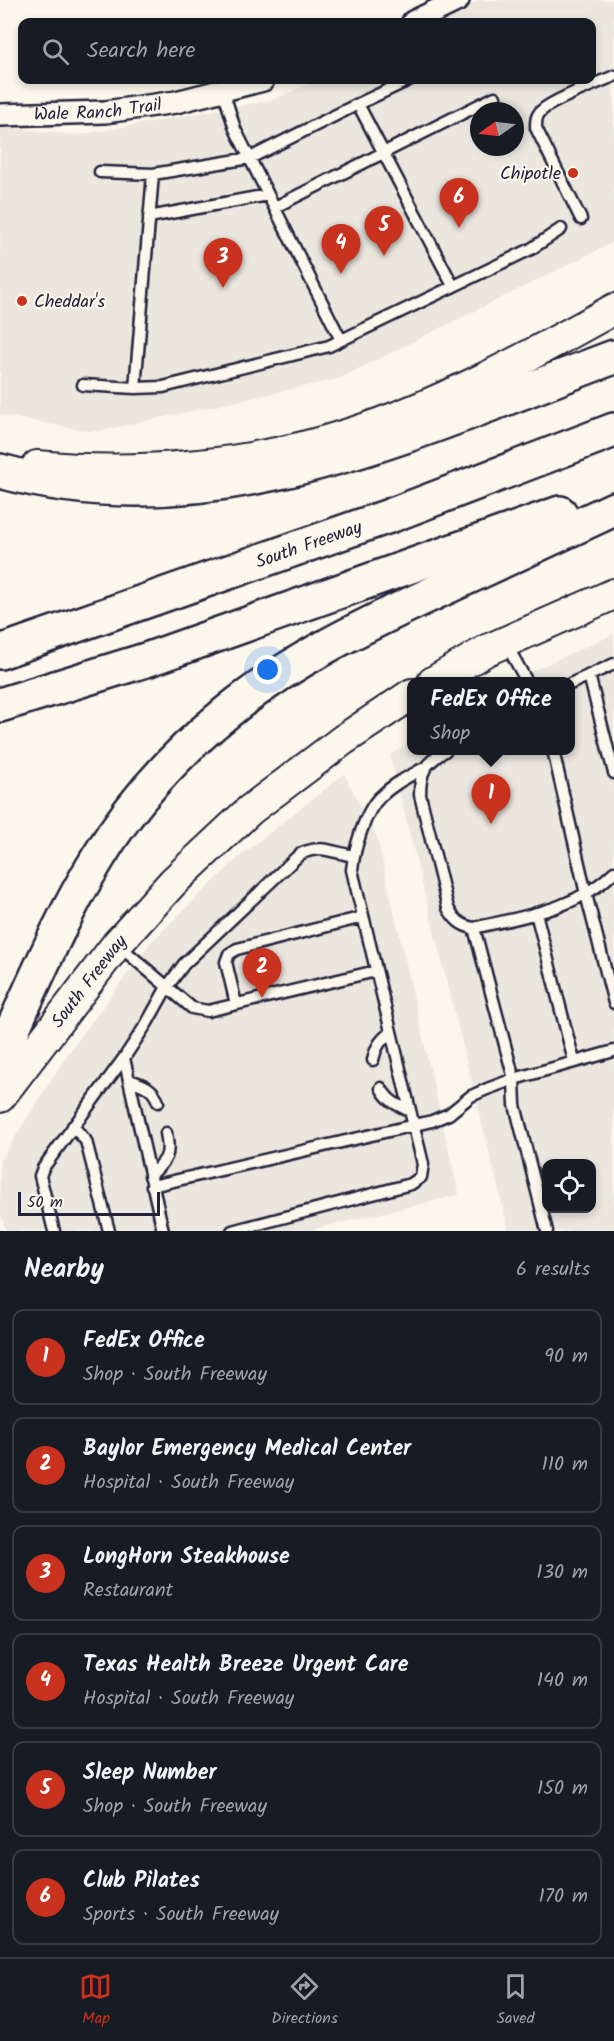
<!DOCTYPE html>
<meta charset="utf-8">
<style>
:root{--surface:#171b24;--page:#242831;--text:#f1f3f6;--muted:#9ea1a6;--line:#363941;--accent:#c8321e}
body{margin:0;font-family:Kalam,sans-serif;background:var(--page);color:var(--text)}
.controls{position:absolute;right:18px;bottom:18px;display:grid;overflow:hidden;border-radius:12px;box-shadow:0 3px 9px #0003}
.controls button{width:54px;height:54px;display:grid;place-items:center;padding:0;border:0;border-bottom:2px solid var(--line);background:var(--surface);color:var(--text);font:30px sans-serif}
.compass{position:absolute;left:470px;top:102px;width:54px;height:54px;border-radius:50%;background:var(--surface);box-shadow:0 3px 9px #0003;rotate:256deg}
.scale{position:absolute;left:18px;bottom:15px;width:142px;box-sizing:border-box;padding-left:6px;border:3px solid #22223b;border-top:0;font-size:16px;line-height:21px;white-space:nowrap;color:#22223b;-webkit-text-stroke:4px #fbf7ec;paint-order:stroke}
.you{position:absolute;left:268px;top:670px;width:21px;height:21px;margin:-15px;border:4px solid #fff;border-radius:50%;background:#1a73e8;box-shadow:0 0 0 9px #1a73e833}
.badge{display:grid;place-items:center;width:39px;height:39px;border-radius:50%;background:var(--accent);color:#fff;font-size:20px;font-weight:700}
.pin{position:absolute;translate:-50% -50px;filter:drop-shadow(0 2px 3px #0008)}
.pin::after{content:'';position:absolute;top:32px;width:21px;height:18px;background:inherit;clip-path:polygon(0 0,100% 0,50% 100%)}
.popup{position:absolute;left:407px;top:677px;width:168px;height:78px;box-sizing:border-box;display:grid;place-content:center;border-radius:12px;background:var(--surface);filter:drop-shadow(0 2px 4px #0005);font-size:20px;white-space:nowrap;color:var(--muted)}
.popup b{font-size:22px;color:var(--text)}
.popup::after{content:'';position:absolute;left:50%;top:100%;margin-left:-12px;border:12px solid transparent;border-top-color:var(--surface)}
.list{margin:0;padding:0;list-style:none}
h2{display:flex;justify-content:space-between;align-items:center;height:78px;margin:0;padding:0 24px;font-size:26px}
h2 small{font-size:20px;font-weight:400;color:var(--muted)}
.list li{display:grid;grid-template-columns:39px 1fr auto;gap:18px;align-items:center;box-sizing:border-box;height:96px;margin:0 12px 12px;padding:0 12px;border:2px solid var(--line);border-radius:12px}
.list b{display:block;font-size:22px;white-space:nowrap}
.list p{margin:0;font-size:20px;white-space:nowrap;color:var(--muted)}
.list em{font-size:20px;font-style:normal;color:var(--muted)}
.icon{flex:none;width:33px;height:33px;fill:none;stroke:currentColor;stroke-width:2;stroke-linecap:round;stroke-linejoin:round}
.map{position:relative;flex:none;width:614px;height:1231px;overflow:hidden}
.search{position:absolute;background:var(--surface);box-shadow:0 3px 9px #0003;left:18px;right:18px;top:18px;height:66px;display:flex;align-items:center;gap:15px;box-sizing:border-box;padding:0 21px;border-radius:12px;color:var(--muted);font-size:22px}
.sheet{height:726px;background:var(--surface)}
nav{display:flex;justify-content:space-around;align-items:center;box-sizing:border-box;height:84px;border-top:2px solid var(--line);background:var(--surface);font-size:16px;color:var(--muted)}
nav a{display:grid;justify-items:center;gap:3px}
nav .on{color:var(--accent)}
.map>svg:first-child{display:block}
.built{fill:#ebe7df;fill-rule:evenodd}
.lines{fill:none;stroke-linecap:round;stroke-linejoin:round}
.lane-casing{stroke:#22223b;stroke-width:15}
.street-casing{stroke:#22223b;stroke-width:26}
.secondary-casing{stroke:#22223b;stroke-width:34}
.highway-casing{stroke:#22223b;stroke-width:38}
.lane{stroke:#fbf7ec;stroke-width:10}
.street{stroke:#fbf7ec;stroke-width:21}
.secondary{stroke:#fbf7ec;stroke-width:30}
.highway{stroke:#fbf7ec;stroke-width:33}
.poi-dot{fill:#c8321e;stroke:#fbf7ec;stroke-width:2}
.labels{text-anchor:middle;stroke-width:4.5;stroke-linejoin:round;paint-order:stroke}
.street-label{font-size:18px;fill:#22223b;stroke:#fbf7ec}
.poi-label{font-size:18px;fill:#22223b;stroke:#fbf7ec;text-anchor:end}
</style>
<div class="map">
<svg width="614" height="1231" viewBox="0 0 614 1231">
<rect width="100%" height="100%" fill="#fbf7ec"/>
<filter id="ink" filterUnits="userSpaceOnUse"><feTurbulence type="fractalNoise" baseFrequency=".0167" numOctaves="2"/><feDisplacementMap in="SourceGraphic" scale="12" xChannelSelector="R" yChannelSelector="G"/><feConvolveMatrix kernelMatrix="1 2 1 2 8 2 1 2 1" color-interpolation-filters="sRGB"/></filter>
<g filter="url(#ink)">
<path class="built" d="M479,0H614V242L338,379L100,431H88L0,415V127L78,135L272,100L317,80H592V22H435ZM479,111H515V147H479Z
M614,634V1231H509L390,755L411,741L412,750H570V682L510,681ZM546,1164H592V1208H546Z
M344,774L377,837L459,1195L305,1231H6L0,1211V1161L67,1055L152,941L238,858Z"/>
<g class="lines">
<g class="lane-casing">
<path id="lane" d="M409,80L358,104L453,286
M223,90L235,129L341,340
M153,174L250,158L358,104
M275,207L495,97
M149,217L268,195
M581,219L536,128C536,121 536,116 541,111C552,100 598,83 614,76
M83,385L135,388L153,174L100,172
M135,388L163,387L329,346L531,249L561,229
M505,642L527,682
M589,675L614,773
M570,684L614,664
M446,750C425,764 420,770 420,795L448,908C454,919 461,926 474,928L514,1079L515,1105L547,1231
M553,750L586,894L614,1003
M536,913L574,1061
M474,928C524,916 576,910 614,872
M117,944L192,1008L208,1011L376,971
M236,1004L226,962L229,954L237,949L363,917
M373,1060C376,1047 380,1040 391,1032
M129,1080C142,1084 154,1088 158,1102
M381,1088C388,1101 397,1105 410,1111
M73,1126L86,1141L109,1231
M150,1176C166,1160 171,1157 166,1133
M152,1186L432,1121L449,1114L471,1096L487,1089L514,1079L614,1051
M54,1231L40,1176L43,1168L124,1058
M163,1231L124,1058L147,1023L167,987L184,964L300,854C321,844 332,852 353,856
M232,1231L411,1184L421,1177L423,1164L352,870C354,850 365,811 380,797C393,784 408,777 424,768"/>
</g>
<g class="street-casing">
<g id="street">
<path d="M413,22L458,0"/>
<path id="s1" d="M0,115L105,112L176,102L263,80"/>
</g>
</g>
<g class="secondary-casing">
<g id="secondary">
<path d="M37,466C139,476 255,465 352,433C444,403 530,356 614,309"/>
<path d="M433,682L487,650L614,594"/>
<path id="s2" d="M0,1097L117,944L173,882L250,810L343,740L412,694"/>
</g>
</g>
<g class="highway-casing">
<g id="highway">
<path d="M0,471C216,530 415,431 614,357"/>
<path id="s3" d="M0,652L392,515L614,430"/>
<path d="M0,705L149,659L560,513"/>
<path d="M0,1057C31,990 59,921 98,858C131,803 177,753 226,713C289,661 365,625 438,591C497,564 555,536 614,509"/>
</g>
</g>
<use href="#lane" class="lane"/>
<use href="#street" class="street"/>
<use href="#secondary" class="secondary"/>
<use href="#highway" class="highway"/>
</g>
</g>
<g class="poi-dot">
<circle cx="573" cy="173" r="6"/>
<circle cx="22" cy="301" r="6"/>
</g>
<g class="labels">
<g class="street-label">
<text dy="6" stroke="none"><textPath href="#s1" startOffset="98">Wale Ranch Trail</textPath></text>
<text dy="6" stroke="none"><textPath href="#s3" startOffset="327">South Freeway</textPath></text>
<text dy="6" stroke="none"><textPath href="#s2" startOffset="146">South Freeway</textPath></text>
</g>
<g class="poi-label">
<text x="561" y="179">Chipotle</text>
<text x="34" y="307" text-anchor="start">Cheddar's</text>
</g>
</g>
</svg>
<div class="controls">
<button><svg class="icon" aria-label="locate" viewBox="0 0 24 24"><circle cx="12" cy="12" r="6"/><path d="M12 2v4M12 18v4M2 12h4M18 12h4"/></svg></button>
</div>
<svg class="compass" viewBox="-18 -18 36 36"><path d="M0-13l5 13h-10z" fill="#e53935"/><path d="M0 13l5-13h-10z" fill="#9ea1a6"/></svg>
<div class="scale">50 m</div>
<div class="you"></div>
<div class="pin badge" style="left:491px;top:824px">1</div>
<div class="popup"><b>FedEx Office</b>Shop</div>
<div class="pin badge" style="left:262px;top:998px">2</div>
<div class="pin badge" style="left:223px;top:288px">3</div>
<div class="pin badge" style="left:341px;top:274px">4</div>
<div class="pin badge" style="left:384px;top:256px">5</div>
<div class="pin badge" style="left:459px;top:228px">6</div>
<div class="search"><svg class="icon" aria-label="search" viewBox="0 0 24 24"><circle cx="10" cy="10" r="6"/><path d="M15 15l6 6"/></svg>Search here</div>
</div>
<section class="sheet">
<h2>Nearby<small>6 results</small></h2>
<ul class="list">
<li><span class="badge">1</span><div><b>FedEx Office</b><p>Shop · South Freeway</p></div><em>90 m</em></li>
<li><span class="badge">2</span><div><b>Baylor Emergency Medical Center</b><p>Hospital · South Freeway</p></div><em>110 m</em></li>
<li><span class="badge">3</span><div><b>LongHorn Steakhouse</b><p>Restaurant</p></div><em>130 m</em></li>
<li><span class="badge">4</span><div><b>Texas Health Breeze Urgent Care</b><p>Hospital · South Freeway</p></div><em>140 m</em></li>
<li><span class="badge">5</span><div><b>Sleep Number</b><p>Shop · South Freeway</p></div><em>150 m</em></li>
<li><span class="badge">6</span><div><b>Club Pilates</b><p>Sports · South Freeway</p></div><em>170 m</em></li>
</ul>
</section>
<nav>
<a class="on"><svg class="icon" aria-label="map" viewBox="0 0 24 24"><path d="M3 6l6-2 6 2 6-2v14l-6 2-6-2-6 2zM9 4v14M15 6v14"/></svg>Map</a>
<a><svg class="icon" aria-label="directions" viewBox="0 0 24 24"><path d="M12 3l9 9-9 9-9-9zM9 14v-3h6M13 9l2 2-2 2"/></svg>Directions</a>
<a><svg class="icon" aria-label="saved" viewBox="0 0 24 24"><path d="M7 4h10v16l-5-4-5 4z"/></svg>Saved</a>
</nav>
